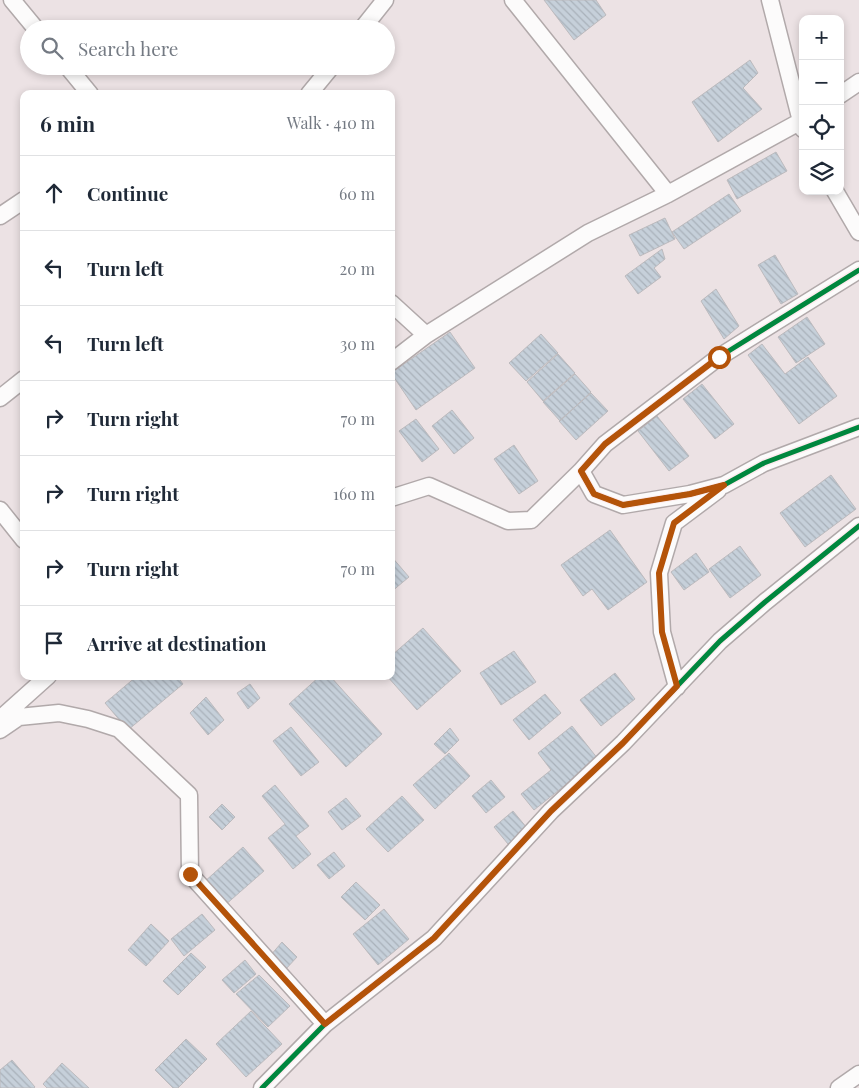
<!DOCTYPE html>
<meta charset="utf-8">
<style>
:root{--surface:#fff;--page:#f6f6f7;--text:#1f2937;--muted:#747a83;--line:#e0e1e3}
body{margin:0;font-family:"Playfair Display",serif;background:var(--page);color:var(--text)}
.controls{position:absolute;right:15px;top:15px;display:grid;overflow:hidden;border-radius:10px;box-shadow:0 2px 8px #0003}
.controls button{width:45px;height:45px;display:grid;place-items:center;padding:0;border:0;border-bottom:1px solid var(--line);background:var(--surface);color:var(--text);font:25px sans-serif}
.stop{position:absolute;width:15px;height:15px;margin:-11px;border:4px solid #b45309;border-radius:50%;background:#fff}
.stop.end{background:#b45309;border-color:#fff;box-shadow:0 1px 5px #0008}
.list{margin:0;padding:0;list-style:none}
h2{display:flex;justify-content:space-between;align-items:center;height:65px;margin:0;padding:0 20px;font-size:21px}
h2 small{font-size:16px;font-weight:400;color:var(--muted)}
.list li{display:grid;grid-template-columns:32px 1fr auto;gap:15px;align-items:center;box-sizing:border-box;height:75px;padding:0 20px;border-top:1px solid var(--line)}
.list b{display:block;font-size:19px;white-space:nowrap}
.list em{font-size:16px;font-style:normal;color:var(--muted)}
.icon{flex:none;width:28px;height:28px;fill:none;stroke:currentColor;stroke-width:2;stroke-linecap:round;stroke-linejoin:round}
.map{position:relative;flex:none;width:859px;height:1088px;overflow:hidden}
.search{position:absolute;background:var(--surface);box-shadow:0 2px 8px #0003;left:20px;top:20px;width:375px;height:55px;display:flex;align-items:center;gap:12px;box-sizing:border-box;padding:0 18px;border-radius:28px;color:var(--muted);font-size:19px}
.panel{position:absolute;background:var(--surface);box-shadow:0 2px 8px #0003;left:20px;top:90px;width:375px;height:590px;border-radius:10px}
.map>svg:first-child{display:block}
.building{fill:url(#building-back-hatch);stroke:#bcbabd}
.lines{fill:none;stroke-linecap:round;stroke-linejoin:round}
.minor-casing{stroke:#b1a9aa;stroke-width:19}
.minor{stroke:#fcfbfb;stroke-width:16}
.cycleway-casing{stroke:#fdebee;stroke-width:8}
.cycleway{stroke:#00873e;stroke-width:5}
.route{stroke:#b45309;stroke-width:6}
</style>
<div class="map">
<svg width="859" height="1088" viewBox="0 0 859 1088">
<defs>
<pattern id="building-back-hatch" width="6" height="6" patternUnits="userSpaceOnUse" patternTransform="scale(1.25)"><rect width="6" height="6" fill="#c6d0da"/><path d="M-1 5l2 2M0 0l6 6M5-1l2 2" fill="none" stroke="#a9b1ba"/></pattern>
</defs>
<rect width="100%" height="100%" fill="#ece2e4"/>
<path class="building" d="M544,0H596L606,15L574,40Z
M750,60L758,73L743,88L762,109L718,142L692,102Z
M776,152L787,171L737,199L727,180Z
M729,194L741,211L684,249L672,232Z
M665,218L675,239L640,256L629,235Z
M662,249L665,259L654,268L661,277L638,294L625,276Z
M775,255L798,294L781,304L758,265Z
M716,289L739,326L724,339L701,301Z
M807,317L825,344L796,363L778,337Z
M450,332L475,368L416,410L391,373Z
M541,334L558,353L526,381L509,363Z
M762,344L785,374L808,357L837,396L799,424L748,355Z
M558,354L575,373L543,401L527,382Z
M575,374L591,392L560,421L543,402Z
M702,384L734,424L715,439L683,399Z
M591,393L608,411L576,440L559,421Z
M452,410L474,438L454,454L432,426Z
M657,416L689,456L669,471L638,431Z
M416,419L439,449L422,462L399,431Z
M514,445L538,481L519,494L494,459Z
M831,475L856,509L805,547L780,513Z
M610,530L647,582L608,610L592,589L583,596L561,565Z
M740,546L761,575L730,598L709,569Z
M696,553L709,572L684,590L671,572Z
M391,556L409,577L391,592Z
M423,628L461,671L417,710L387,676H391V656Z
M514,651L536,682L501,705L480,673Z
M615,673L635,699L601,726L580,700Z
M137,676H177L183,684L128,730L105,703Z
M320,676H330L382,734L346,767L289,704Z
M250,684L260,698L248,709L237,693Z
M545,694L561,713L529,740L513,720Z
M206,697L224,720L208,735L190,713Z
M572,726L598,759L534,810L521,794L551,770L538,753Z
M291,727L319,762L301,776L273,741Z
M450,728L459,740L445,754L434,744Z
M449,753L470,776L435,809L413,785Z
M491,780L505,797L486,813L472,796Z
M275,785L309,826L296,836L311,854L293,869L268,838L285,824L262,796Z
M402,796L424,820L388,852L366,829Z
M346,798L361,816L342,830L328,812Z
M222,804L235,817L222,830L209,817Z
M513,811L527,828L508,844L494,827Z
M243,847L264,871L224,906L203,883Z
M334,852L345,866L329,879L317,865Z
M356,882L380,905L365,920L341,897Z
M384,909L409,939L378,965L353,934Z
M202,914L215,930L184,956L171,939Z
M151,924L169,941L146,966L128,950Z
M282,942L297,957L285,970L270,956Z
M191,953L206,967L178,995L163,981Z
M245,960L256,974L234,993L222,980Z
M259,975L290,1006L268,1027L236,994Z
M251,1011L282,1044L246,1077L216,1044Z
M186,1039L207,1059L178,1088H173L155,1070Z
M12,1060L35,1087L34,1088H0V1070Z
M62,1063L89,1088H47L43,1084Z"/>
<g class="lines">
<g class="minor-casing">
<path id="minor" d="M12,0L36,29
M513,0L668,194
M770,0L803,129
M362,29L385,0
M67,66L90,94
M309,94L332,66
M840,95L859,82
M835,191L859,232
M0,216L24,200
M859,270L719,357L605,444L581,471L594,494L623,505L690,494L724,485L764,463L859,427
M391,303L426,335
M391,362L426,335L588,233L668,194L803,120
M0,398L24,379
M391,498L429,486L508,521L531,520L581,471
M0,510L24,540
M677,687L662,632L659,573L674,523L718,490
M0,719L48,676
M0,730L19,717L59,713L88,719L119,729L189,795L190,874L325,1024
M262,1088L325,1024L434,938L551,811L623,743L720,641L765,602L859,526
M839,1088L859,1074"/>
</g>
<use href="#minor" class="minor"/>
<g class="cycleway-casing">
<path id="cycleway" d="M859,270L719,357L605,444L581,471L594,494L623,505L690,494L724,485L764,463L859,427
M262,1088L325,1024L434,938L551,811L623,743L720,641L765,602L859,526"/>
</g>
<use href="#cycleway" class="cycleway"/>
</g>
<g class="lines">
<path class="route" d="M190,874L325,1024L434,938L551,811L623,743L677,686L662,632L659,573L674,523L724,485L690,494L623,505L594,494L581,471L605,444L719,357"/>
</g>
</svg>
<div class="controls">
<button>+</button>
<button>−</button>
<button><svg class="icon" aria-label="locate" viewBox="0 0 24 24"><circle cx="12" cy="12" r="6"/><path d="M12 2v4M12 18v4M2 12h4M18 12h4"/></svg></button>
<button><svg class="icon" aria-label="layers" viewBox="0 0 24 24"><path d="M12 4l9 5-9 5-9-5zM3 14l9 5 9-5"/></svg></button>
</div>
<div class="stop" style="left:719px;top:357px"></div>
<div class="stop end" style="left:190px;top:874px"></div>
<div class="search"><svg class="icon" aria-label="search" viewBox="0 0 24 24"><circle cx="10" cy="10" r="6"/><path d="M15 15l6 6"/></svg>Search here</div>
<section class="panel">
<h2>6 min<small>Walk · 410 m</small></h2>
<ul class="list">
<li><svg class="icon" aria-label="ahead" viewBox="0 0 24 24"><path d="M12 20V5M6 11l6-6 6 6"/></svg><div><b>Continue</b></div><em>60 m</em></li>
<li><svg class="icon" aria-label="left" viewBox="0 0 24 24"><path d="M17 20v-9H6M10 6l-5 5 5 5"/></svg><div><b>Turn left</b></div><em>20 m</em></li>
<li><svg class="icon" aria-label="left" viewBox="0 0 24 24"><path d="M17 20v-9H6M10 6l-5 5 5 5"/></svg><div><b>Turn left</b></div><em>30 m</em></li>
<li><svg class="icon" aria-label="right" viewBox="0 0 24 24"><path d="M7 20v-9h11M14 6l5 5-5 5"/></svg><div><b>Turn right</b></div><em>70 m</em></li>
<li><svg class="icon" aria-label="right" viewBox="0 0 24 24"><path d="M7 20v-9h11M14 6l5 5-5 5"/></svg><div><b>Turn right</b></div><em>160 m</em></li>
<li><svg class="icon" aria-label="right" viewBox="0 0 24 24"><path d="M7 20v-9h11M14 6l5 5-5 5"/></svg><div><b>Turn right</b></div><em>70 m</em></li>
<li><svg class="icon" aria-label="arrive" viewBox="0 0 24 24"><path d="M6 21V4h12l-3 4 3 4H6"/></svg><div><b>Arrive at destination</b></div></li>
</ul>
</section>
</div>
